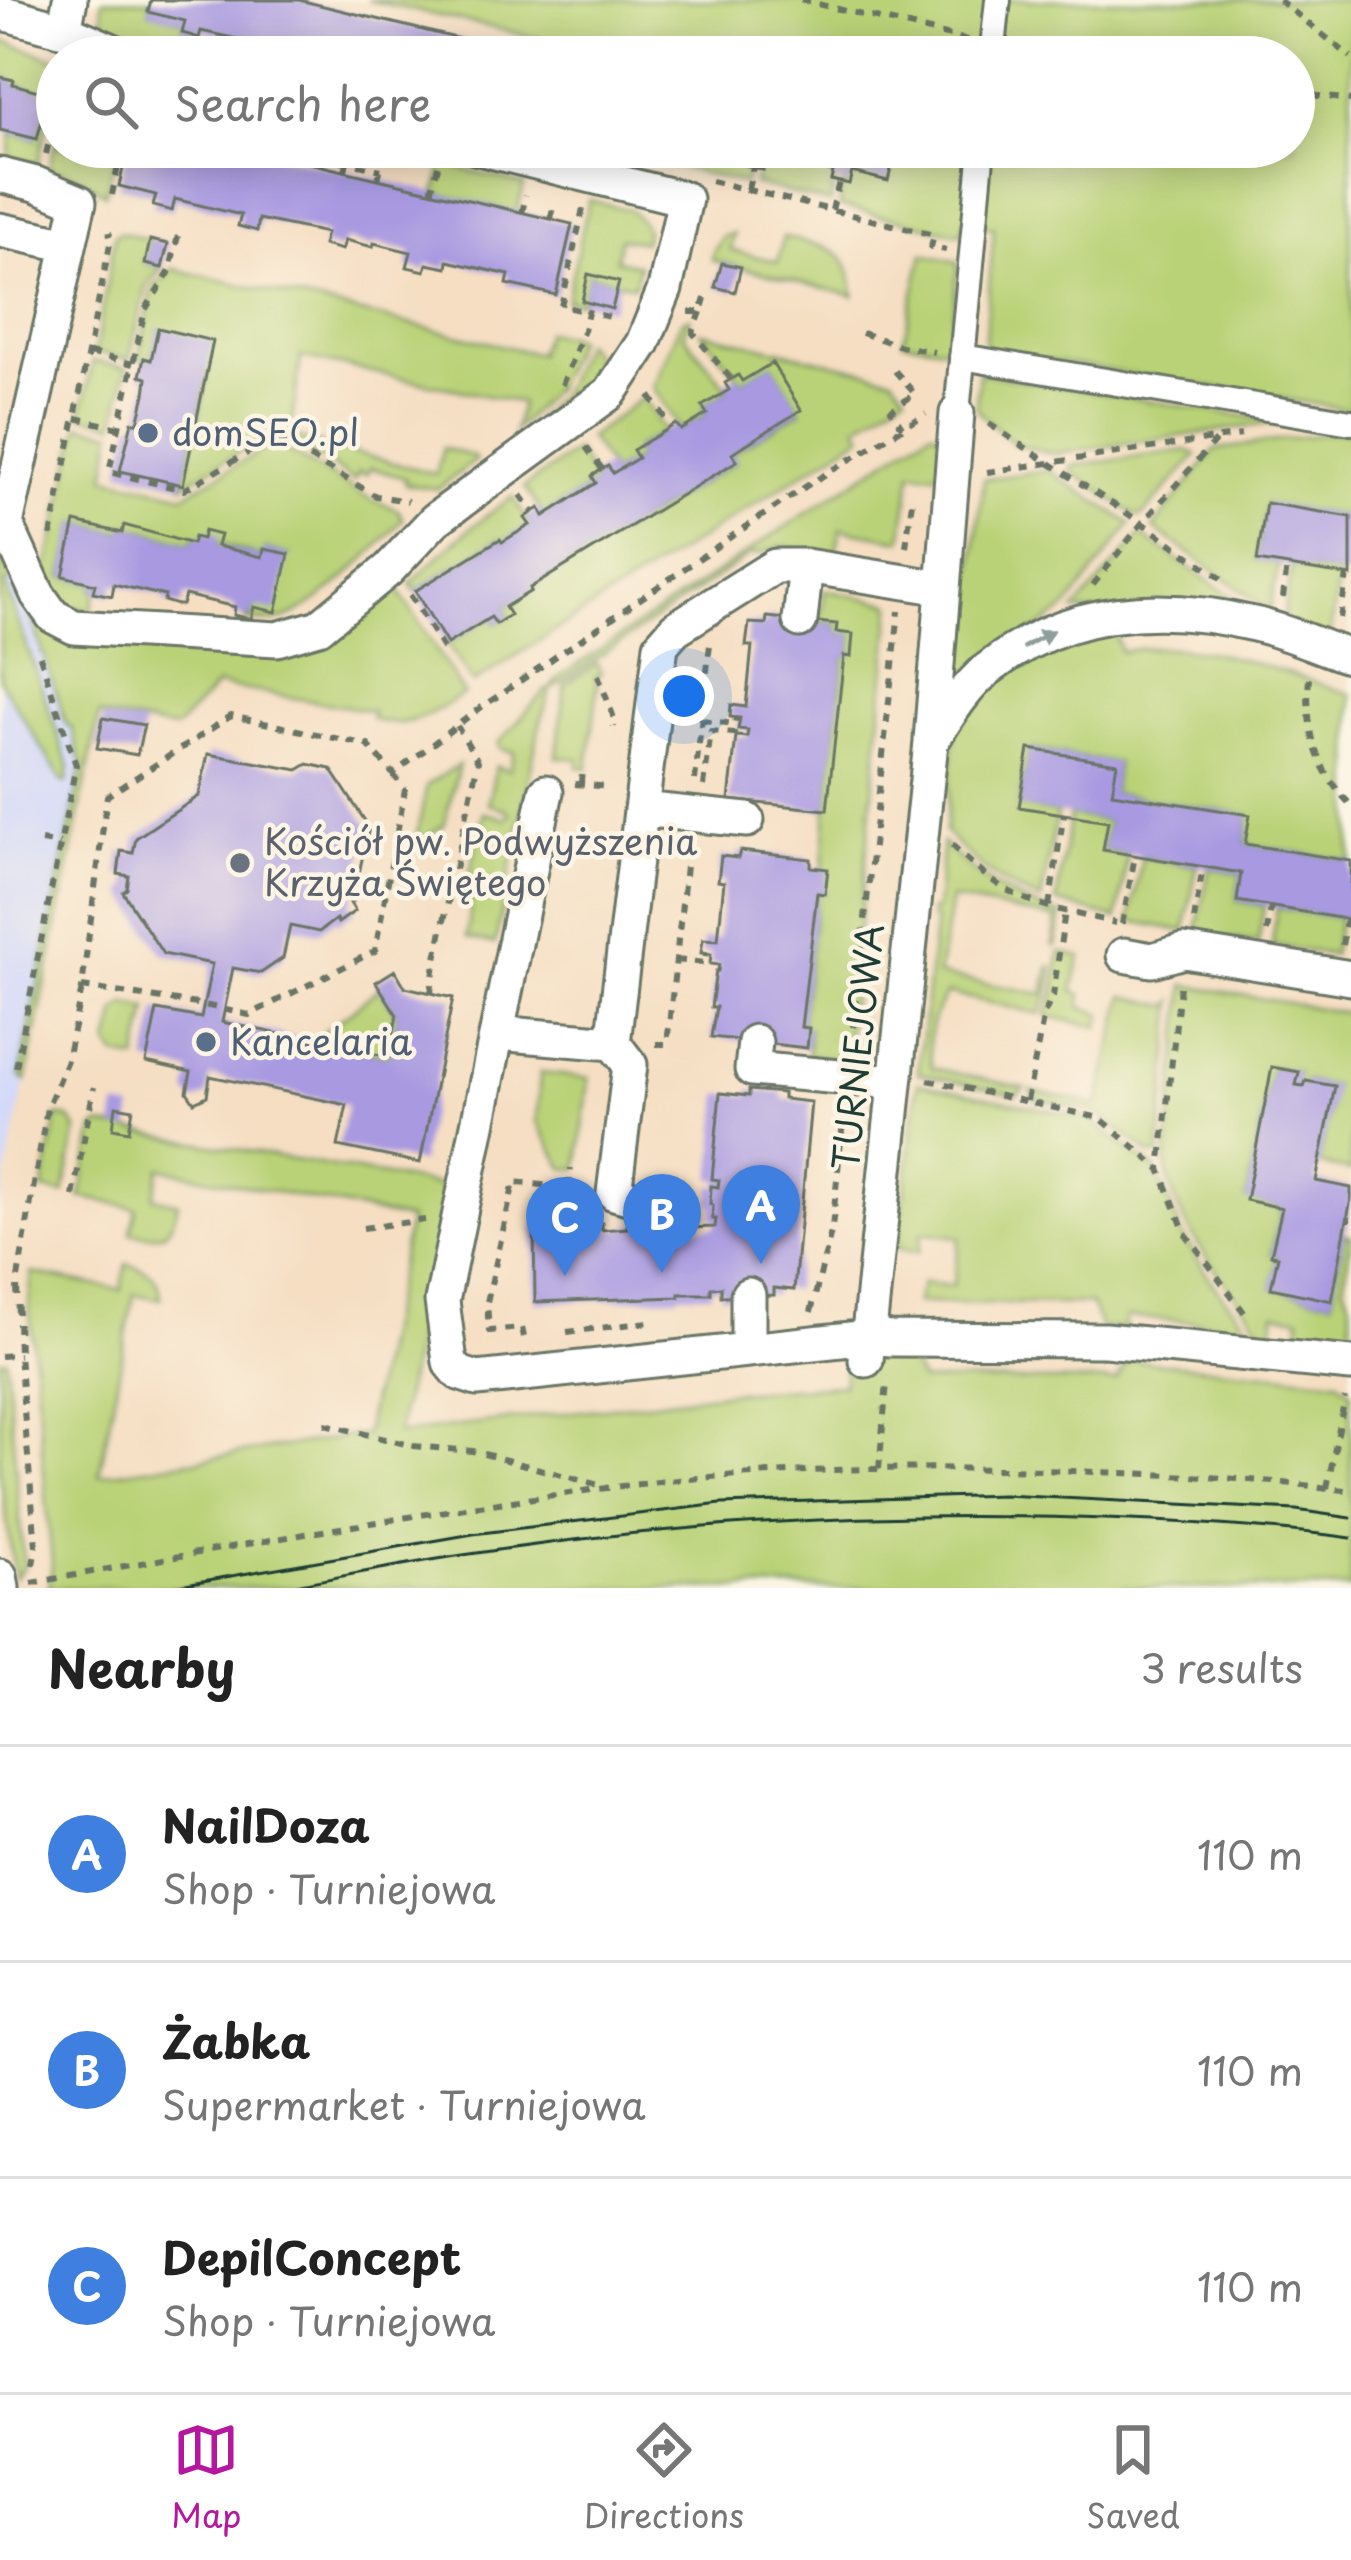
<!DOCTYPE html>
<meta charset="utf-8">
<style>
:root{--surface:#fff;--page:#f6f6f6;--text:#222;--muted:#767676;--line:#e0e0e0;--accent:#b5179e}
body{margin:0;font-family:"Playpen Sans",sans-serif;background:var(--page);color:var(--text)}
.you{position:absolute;left:684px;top:696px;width:42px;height:42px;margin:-30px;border:9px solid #fff;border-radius:50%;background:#1a73e8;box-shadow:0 0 0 18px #1a73e833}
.badge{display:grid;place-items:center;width:78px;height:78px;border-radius:50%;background:var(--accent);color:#fff;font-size:39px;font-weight:700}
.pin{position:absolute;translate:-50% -99px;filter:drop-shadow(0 3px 6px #0008)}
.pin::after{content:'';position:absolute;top:63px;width:42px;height:36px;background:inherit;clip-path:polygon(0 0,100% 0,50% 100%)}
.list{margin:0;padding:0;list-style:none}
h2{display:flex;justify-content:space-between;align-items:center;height:156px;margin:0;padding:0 48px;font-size:51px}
h2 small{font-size:39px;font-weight:400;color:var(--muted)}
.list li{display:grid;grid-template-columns:78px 1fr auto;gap:36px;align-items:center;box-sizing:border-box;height:216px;padding:0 48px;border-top:3px solid var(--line)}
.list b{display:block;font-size:45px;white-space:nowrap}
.list p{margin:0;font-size:39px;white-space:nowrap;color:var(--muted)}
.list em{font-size:39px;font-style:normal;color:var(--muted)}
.icon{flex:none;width:66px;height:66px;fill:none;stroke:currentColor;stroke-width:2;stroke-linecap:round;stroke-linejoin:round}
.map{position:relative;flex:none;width:1351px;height:1588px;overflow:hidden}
.search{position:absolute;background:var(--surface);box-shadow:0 6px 30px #0003;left:36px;right:36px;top:36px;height:132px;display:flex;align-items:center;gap:30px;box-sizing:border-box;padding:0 42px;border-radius:66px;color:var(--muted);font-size:45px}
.sheet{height:804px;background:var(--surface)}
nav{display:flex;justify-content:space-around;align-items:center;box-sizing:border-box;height:168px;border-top:3px solid var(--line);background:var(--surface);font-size:33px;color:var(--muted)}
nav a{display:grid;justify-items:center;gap:6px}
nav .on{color:var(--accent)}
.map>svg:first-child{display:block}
.built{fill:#d3d9f9}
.green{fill:#b9d277;stroke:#6c8856;stroke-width:3}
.building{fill:#a899e1}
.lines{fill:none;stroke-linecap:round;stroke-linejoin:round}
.pedestrian-casing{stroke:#6a7566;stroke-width:30}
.minor-casing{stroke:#6a7566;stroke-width:39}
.path{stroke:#6a7566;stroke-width:6;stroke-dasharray:9 9;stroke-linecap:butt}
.pedestrian{stroke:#fff;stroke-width:24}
.minor{stroke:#fff;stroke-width:33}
.tram{stroke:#1f3d34;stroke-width:3}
.oneway{fill:#8f9e9a}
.service-dot{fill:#5c6f8a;stroke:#fcf5e5;stroke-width:4.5}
.worship-dot{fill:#6b7280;stroke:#fcf5e5;stroke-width:4.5}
.labels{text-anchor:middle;stroke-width:9;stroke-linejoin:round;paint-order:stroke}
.service-label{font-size:36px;fill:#4e5e75;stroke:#fcf5e5;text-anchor:start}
.worship-label{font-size:36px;fill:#5b616d;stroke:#fcf5e5;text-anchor:start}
.street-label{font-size:36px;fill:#1f3d34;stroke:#fcf5e5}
</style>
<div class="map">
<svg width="1351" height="1588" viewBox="0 0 1351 1588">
<rect width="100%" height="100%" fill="#fcf5e5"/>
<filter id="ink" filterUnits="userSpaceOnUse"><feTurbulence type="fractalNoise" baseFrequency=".00833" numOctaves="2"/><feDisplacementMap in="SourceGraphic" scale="24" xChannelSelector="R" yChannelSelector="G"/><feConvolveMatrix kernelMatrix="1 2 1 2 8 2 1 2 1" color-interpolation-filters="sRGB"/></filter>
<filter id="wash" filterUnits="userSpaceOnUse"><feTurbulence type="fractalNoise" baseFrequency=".004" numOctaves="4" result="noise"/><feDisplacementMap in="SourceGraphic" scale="48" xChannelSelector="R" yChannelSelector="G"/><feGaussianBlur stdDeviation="2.7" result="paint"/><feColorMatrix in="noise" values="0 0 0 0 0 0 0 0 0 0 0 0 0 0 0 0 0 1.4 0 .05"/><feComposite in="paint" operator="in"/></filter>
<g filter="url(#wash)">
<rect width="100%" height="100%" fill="#f5dec2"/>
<path class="built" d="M0,554L27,604L99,714L0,1207Z"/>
<path class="green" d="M102,0H151L149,12L185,21L182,33L186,35L183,48L135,36L133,42L119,39L103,29Z
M367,0H1351V410L984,350L994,228L963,222L961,234L839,206L843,183L849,184L852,172L888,180L896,147H1294V57H624Z
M0,40L57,59V82L38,163L9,157L12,133L37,139L49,94L13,84V80L0,77Z
M57,135V147H118L105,194L79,176L49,167Z
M678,147H701L745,158L744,165L749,166L745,184L670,165L672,153L676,154Z
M765,157L833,172L835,181L830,203L754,184L758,168L763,169Z
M443,164L524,185L517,212L436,193Z
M589,200L630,210L642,222L646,231L644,242L620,238L616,260L639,265L634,286L589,274L582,301H566Z
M120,232L150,240L145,263L162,268L147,285L129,360L95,352L115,235Z
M734,234L730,250L778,262L783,237C828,249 849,243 854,296L712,260L713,252L723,236Z
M923,254L958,262L950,348L903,341Z
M173,269L538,354L545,332L576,338L553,390L514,431L521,403L301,357L290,436L436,474L443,448L472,456L476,460L438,489L405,484V478L371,468L366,475L359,472L354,481C334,468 291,435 268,439C253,441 200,476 183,485L208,375L159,329L151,360L139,358L153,288Z
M690,318L684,335L729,390L703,406L707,414L681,430L653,387L680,325L684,319Z
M701,332L893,377L906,393L858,426L863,435L473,683L447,644L491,617L496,624L510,616L505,607L531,591L530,588L736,462L732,453L801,411L772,364L742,381Z
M583,342C614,372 584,392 559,410C548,418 538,426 526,430L561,393Z
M93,361L127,368L115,424L81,415Z
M979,373L1274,421V423L1054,454L1014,444L981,414L976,406Z
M643,397L664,431L634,449L638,458L613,473L589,438Z
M80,425L113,432L106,477L184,495L270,446H279L372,500L398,510L403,519C375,550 315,613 275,621C265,623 256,621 246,620V618H252L254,607L289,555L265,549L262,557C239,551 216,542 194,537L192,544L125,525L122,533L76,522L63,576L95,584L93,591L96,593L91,611L61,604L46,572Z
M932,430L941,435L939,474L912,472L902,540L841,529L835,555L781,546L756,555L753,553L550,690L539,728L495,944L467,937L470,913L469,876L484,813L506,818L510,814L506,809L488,804L496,766L509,770L514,752L501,749L498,744L546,690H549L559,677Z
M1342,431L1351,433V517L1266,504L1257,560L1279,564L1270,610L1153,528L1215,450Z
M1187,450L1197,455L1143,515L1138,517L1071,471L1072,466Z
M576,451L596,483L544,515L524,487Z
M1048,470L1131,524L1065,610L959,682L984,479Z
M513,497L530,525L502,542L499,539L415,591L411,583C444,551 475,522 513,497Z
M1141,535L1260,616L1074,611Z
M0,554L13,579L5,584L69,766L67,782H63L0,680Z
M1292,566L1339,574L1330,638L1282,624Z
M393,589L399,591L464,694C438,710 403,734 371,718L372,711L217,685L175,729L99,715L26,1081L20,1076L82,765L71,726H67L27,604L50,632L63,641L247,651L325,640Z
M825,590L890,603L892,606L847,1043L842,1059L808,1055L809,1029L801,1027L817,893H825L823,868L827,809L844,656H851L853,635L836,632L837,624L821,622Z
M1113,628L1121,652C1197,635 1279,672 1351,694V861L1245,844L1249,815L1112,793L1117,763L1030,749L1019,806L1057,813L1041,900C1002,888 972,861 945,832L955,730L997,679L1053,645Z
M597,663L601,674L595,677L598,683L588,768L578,767L579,759L557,757L565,685Z
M459,765L444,825L415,844L427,785Z
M1070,815L1108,821L1103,850L1128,855L1117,919L1056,902Z
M943,843C978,880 1012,901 1062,915L1056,946L1053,945L1057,919L951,899L938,975L1044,994L1049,967H1053L1048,995L1040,1014L947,993C930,1018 926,1038 932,1068L1024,1088L1017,1095L918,1073L935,920L931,919V911L936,910Z
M1142,857L1197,866L1185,931L1130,921Z
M1209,868L1241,873L1237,901L1264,906L1258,943L1197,933Z
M1277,908L1339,918L1332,955L1272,945Z
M1060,952L1081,957L1073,990L1082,995L1080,1007L1103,1014L1099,1027L1046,1016L1054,996Z
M1185,985L1351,1014V1171L1319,1164L1334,1086L1306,1081L1304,1086L1296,1085L1298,1072L1272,1067L1246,1199L1282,1208L1271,1254L1278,1256L1272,1288L1332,1301L1344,1234L1351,1236L1344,1286L1351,1304V1329L1347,1352L1299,1344L1300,1317L1275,1313L1271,1341C1233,1290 1171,1226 1166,1161Z
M380,988L397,1015L389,1057L313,1041Z
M1124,996L1169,1006L1174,1001L1159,1155H1151L1101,1116L1088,1110L1034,1099L1030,1090L1098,1105Z
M127,1004L148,1009L137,1060L116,1056L109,1045L117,1011Z
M540,1073L589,1078L578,1169L564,1168L537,1122Z
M918,1083L1082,1117L1093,1122L1155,1169L1182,1235L1214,1285L1260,1340L1227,1336V1324L1126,1317L1125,1328H1101L1091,1304L916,1303L922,1283L953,1286L960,1237L922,1232L919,1252L898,1249Z
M57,1116L69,1118L77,1129L64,1194L43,1190Z
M99,1125L448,1187L397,1434L733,1392L843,1385L848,1355L908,1357L921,1381H1116L1129,1360L1338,1380L1351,1391V1588H49L52,1563L29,1303L32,1273L121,1290L127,1264C147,1269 161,1276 161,1299L134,1294L99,1475L365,1434L409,1220L160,1168L154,1197L178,1203C172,1234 163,1239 131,1233L136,1208L80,1197L94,1130Z
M6,1359L24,1567L15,1577L0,1474V1360Z"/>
<g id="blocks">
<path class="building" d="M151,0H299L534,57H266L269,46L201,31L199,38L182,33L185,21L148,12Z
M0,77L14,80L13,84L49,94L37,139L0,130Z
M128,147H240L572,224L556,295L507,284L509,275L448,261L447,268L427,264L425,271L407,267L411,252L374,243L373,247L345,240L342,250L323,245L326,233L259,219L257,231L238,226L241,215L175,199L172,211L153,206L156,195L119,186Z
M708,147H896L888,181L852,172L849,184L831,180L833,172L765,157L763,170L749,166L744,165L745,158Z
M150,240L168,244L162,268L145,264Z
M722,263L741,267L735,292L715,287Z
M588,274L619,282L612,309L582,301Z
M158,328L213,341L183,485L120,471L132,422L138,423L145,394L147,378L140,376L144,358L151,360Z
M772,363L801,410L732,453L737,461L530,588L531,591L505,607L510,615L496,624L491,617L447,644L415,591L500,539L502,542L530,525L525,518L533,512L540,508L544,516L596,483L592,476L602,469L608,466L613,473L638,458L633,450L671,427L676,424L681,430L707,414L702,406L729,390L725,383L738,375L742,381Z
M1266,503L1351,517V576L1257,561Z
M75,522L122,533L124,525L192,544L194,537L202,539L204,531L220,535L217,546L262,557L264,549L289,554L276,612L254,607L251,619L234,615L235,607L185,595L182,605H177L164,601L165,596L114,584L112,596L93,592L95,584L63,576Z
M767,617L837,624L836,632L853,634L851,657L844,656L827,810L729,800L736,736L747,737L748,730L738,729L740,718L730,717L731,705L746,707L752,646H746L749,623L766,624Z
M103,718L144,725L137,755L97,748Z
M1029,749L1117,763L1112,793L1250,815L1245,844L1351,861V920L1237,901L1241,873L1103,850L1108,821L1019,807Z
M208,754L298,770L308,764L331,769L369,827L353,901L350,903L355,911L338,923L336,919L319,932L290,926L283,958L261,973L233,968L222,1022L389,1057L397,1015L376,982L395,970L405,987L453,998L420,1163L338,1146L347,1105L210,1076L207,1096L194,1102L187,1092L191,1072L146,1062L157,1010L201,1018L212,964L163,954L123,892L127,889L129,876L118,874L121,851L133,853L136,838L199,796Z
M740,851L811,859V867L828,869L825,894L817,893L801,1027L809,1028L807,1048L711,1037L716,1007H711L716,971H718L719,965L710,964L711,954L701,953L703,939L718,940L724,882L718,881L721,856L738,858Z
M1272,1067L1299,1072L1296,1085L1304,1086L1306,1081L1335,1086L1316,1181L1351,1188V1198L1332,1301L1271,1288L1278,1256L1271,1255L1282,1208L1246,1200Z
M749,1090L783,1093V1099L811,1102L794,1290L774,1288V1295L721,1296V1287L711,1288V1294H679V1297L535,1302L534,1226L602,1223V1230L627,1228V1225H659L660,1229L715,1227L716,1219H712L713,1205L710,1204L711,1186L718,1187L719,1180L712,1179L720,1093L749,1096Z
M116,1106L133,1109L129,1131L113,1128Z"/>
</g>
</g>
<g filter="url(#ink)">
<use href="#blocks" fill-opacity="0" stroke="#6a7566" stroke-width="3"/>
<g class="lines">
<g class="pedestrian-casing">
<path id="pedestrian" d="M992,57L998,0
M962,357L1351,422
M957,413L982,147"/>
</g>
<g class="minor-casing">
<path id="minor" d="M0,12L64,30L126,57
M64,30L70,0
M0,175L36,184L79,202L6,524L38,595L53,616L74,627L277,639L319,627L388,570L435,520L610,393L643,343L665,289L685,199L475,147
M0,230L69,245
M800,620L806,566
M931,740L957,413
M546,792L442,1301L450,1362L459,1373L477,1379L869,1337L891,1339L1105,1340L1351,1364
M641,809L747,820
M1124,955L1152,960L1184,951L1351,978
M497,1033L613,1043
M755,1042L752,1069L894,1082
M673,1210L614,1193L630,1065L613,1043L661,645L675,629L775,566H806L943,588
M748,1349V1295
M866,1360L931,742C947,717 965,687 988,669C1066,607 1160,602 1254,624C1287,631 1319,647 1351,657
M0,1576L2,1588"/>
</g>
<path class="path" d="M801,0L967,40
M1279,0L1351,57
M157,45L200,57
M1023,51L1061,57
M185,53L190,35
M1294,93L1351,100
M389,147L444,160
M46,154L57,110
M323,157L381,170
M321,166L325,147
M345,171L350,147
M378,179L386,147
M711,181L934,235L931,247L946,250
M748,189L753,167
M431,192L440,159
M112,195L122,147
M583,209L561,306L588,312
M832,210L839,182
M522,213L526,195
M551,219L554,202
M178,236L169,273L145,310L109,472L184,490L268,441H281L376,496L408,501
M689,312H701L705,298
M701,312L693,333L731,379
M862,333L901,346L934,352
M90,353L133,364
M895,371L915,394L891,410L902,427
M562,385L584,330L588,312L609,317L616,314
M650,396L671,427
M76,418L119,428
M989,424L1142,523L1228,583
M586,447L602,469
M987,472L1241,435
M521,495L533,512
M51,536L111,239L109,232
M906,547L912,501
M1093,585L1142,523L1216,440
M410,595L444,650
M1283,598L1287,565
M1340,618L1347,575
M598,675L614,718V727
M1309,678C1305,727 1315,770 1351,805
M702,720L734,724
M393,774L405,790L375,951L249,1015L204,1005L82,987L107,796L231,716L368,745L393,774L476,711L738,532L811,483L926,414
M695,780L710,644
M575,784L610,787
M581,784L582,767
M704,786L711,731L734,733L736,717
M41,841L60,844
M952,845C969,861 985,877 1005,889C1037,908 1080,914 1116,923
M1049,906L1064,814
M1194,920L1203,867
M1122,924L1135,856
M1267,932L1271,907
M1342,945L1346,920
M676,960L705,963L706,953
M1180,987L1160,1169L1185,1233L1249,1319
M431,993L435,963L478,761L457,726
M656,1044H667L688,847
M851,1045L899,611
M16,1067L76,765L37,647
M928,1080L1100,1118L1160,1169
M1027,1101L1044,1014L1053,996L1065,911
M569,1188L571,1168
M73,1196L94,1087
M1347,1219H1351
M363,1228L425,1220
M811,1312L832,1228L844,1112
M567,1332L649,1322L651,1328
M524,1337L522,1328L489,1331L487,1302L514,1182L580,1189
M0,1356L19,1355
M325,1424L413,1446L473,1451L606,1487
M879,1469L887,1383
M1327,1488L1345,1398
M33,1565L36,1546L19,1355L17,1284L47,1108L67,1060L82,988
M32,1583C223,1548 414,1513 607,1488C769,1467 934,1465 1097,1472C1182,1475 1267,1479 1351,1491"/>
<use href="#pedestrian" class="pedestrian"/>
<use href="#minor" class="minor"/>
<path class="tram" d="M162,1588L473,1534L721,1504L1003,1495L1296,1510L1351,1518
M279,1588C345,1576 411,1562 477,1553C685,1522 895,1511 1105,1519C1187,1522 1270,1527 1351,1538"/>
</g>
<defs><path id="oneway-solid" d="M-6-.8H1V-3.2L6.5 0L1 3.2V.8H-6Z" transform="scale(3)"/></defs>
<use class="oneway" href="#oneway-solid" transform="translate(1038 639) rotate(-30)"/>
</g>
<g class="service-dot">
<circle cx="148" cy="433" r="12"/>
<circle cx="206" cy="1042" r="12"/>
</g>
<circle class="worship-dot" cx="240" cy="863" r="12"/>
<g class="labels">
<g class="service-label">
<text x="172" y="446">domSEO.pl</text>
<text x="230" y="1055">Kancelaria</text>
</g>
<g class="worship-label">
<text x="264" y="855">Kościół pw. Podwyższenia<tspan x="264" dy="41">Krzyża Świętego</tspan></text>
</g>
<g class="street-label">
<text transform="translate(858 1047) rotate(-84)" y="13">TURNIEJOWA</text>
</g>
</g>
</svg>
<div class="you"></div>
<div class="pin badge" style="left:761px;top:1264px;background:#3f7fe0">A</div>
<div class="pin badge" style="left:662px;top:1273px;background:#3f7fe0">B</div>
<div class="pin badge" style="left:565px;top:1276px;background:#3f7fe0">C</div>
<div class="search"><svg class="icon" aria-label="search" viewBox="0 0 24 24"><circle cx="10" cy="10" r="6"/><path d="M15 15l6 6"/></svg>Search here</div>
</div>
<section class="sheet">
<h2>Nearby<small>3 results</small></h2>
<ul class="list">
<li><span class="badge" style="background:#3f7fe0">A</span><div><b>NailDoza</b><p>Shop · Turniejowa</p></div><em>110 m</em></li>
<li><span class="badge" style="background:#3f7fe0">B</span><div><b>Żabka</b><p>Supermarket · Turniejowa</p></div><em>110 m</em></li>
<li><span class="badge" style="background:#3f7fe0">C</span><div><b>DepilConcept</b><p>Shop · Turniejowa</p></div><em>110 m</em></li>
</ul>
</section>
<nav>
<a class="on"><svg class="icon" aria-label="map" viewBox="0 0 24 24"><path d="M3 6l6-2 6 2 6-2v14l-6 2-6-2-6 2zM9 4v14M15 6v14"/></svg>Map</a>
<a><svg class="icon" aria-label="directions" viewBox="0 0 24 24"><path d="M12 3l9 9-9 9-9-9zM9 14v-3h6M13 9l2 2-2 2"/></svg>Directions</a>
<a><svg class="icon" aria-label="saved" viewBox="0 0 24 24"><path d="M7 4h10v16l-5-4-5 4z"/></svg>Saved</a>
</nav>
